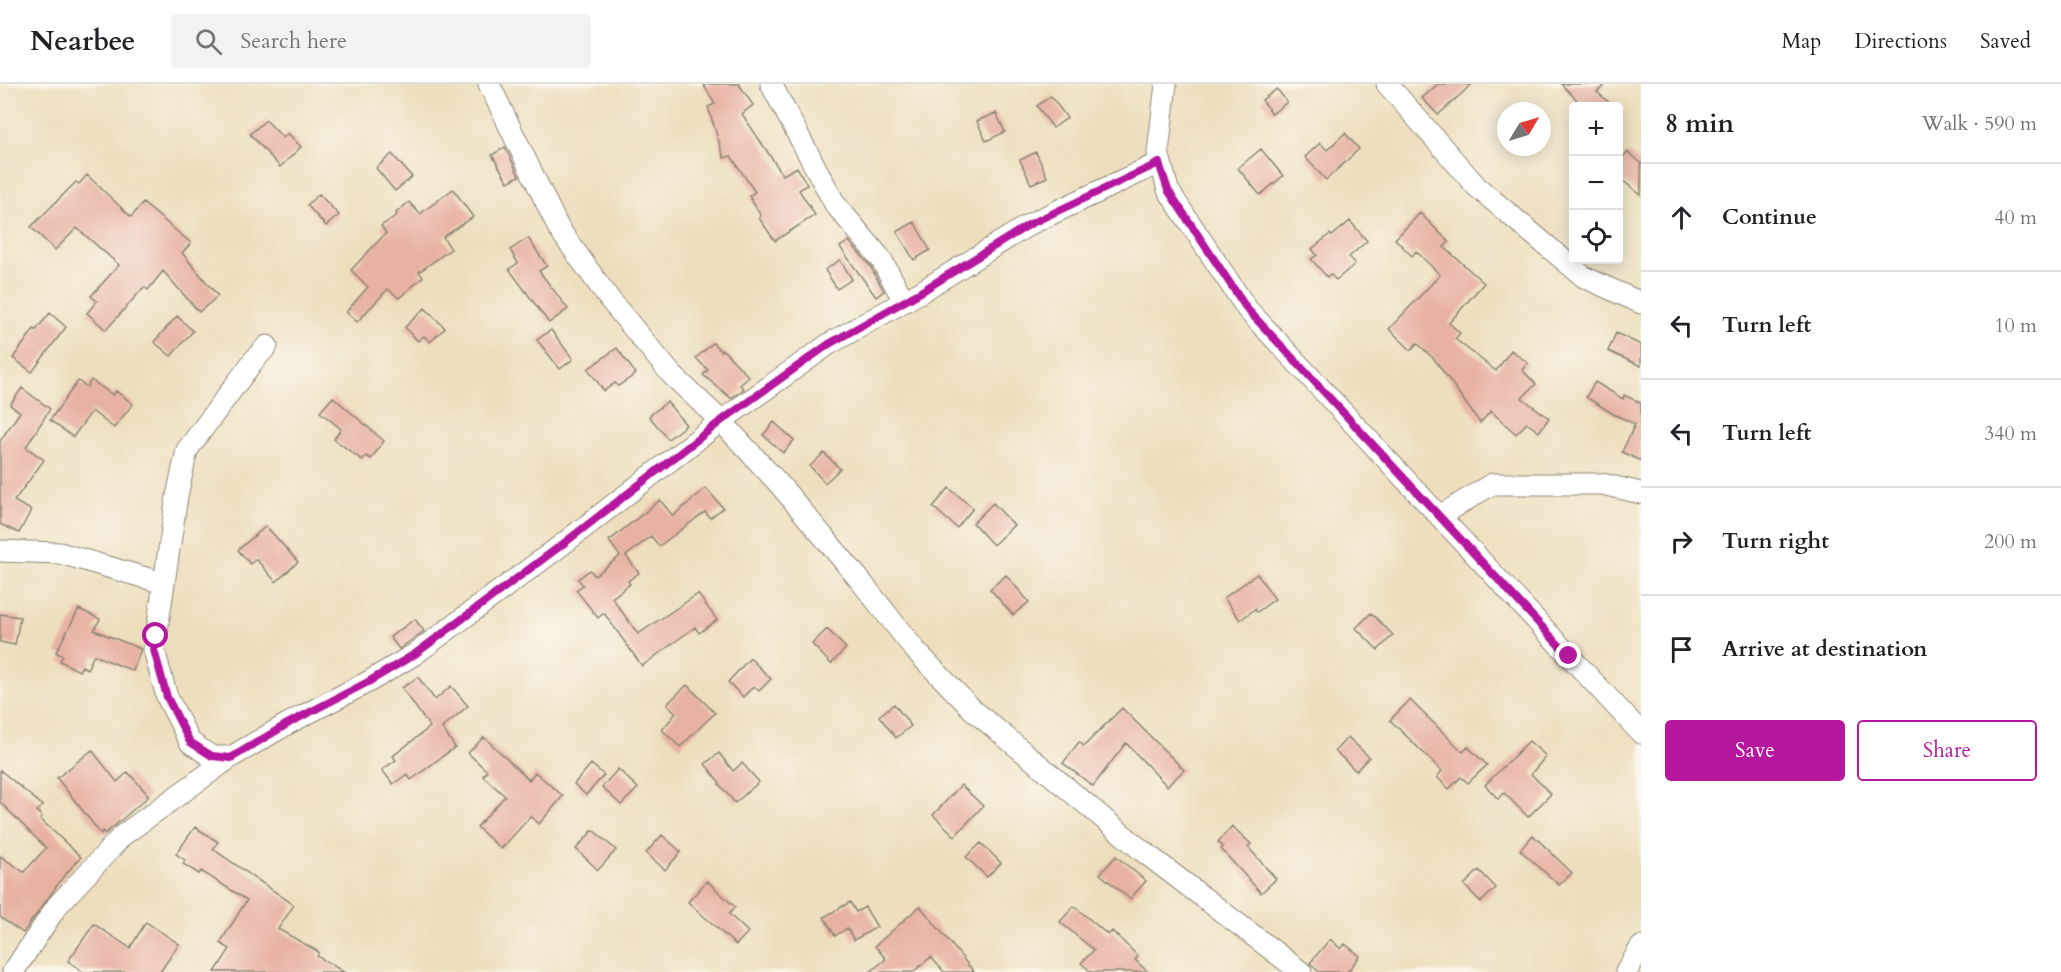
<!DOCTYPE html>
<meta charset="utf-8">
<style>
:root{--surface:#fff;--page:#f2f2f2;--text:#202124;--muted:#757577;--line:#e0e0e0;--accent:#b5179e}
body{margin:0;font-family:Cardo,serif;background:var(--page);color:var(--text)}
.controls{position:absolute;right:18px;top:18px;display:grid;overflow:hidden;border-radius:6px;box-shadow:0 3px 15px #0003}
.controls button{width:54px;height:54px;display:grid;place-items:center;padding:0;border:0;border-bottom:2px solid var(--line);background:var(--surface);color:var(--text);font:30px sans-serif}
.compass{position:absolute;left:1497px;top:18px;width:54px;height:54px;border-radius:50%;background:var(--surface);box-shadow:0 3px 15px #0003;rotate:52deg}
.stop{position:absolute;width:18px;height:18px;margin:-14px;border:4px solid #b5179e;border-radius:50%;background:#fff}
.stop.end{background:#b5179e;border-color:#fff;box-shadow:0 2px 6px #0008}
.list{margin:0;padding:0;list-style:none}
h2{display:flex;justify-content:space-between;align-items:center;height:78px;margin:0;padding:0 24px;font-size:26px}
h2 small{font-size:20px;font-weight:400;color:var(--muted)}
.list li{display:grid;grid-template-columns:39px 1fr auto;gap:18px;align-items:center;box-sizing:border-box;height:108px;padding:0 24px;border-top:2px solid var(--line)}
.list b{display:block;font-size:22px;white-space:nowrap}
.list em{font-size:20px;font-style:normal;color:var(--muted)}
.actions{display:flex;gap:12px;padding:18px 24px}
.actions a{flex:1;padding:14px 0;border:2px solid var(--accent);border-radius:6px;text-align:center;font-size:21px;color:var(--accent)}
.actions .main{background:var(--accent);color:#fff}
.icon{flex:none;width:33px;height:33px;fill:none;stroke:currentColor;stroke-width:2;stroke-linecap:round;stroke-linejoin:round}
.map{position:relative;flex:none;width:1641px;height:888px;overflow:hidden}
header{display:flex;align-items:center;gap:36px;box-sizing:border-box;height:84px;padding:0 30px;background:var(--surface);border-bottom:2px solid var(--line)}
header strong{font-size:28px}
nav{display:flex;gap:33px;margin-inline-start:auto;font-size:21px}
.search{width:420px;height:54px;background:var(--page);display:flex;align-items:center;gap:15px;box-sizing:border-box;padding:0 21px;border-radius:6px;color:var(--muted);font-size:22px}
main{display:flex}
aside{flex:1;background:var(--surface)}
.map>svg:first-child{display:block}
.building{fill:#e8b2a3}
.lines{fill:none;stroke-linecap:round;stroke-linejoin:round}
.street-casing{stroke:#8c8574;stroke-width:23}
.street{stroke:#fff;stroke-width:21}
.route{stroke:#b5179e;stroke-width:8}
</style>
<header>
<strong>Nearbee</strong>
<div class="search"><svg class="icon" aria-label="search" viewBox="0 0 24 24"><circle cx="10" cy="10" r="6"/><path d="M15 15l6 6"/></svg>Search here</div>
<nav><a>Map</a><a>Directions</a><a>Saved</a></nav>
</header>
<main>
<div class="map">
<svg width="1641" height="888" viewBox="0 0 1641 888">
<rect width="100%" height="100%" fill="#fbf7ec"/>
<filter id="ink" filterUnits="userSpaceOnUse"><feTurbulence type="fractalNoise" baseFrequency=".0167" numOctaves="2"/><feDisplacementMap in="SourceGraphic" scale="12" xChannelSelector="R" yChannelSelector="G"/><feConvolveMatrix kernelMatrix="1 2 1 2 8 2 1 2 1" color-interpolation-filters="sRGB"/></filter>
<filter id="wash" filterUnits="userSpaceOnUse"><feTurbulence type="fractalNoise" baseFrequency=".008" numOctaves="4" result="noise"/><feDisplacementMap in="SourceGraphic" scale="24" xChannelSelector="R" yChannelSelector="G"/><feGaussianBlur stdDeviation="1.35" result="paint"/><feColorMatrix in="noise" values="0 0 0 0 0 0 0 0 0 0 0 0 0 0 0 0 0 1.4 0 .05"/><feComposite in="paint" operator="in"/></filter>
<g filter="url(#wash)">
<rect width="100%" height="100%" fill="#eddfbe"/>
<g id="blocks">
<path class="building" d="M703,0H739L753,21L742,30L783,91L797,83L807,101L799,106L815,131L775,157L759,134L761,132L749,112L755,108L731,72L724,74L708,23L715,20Z
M1438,0H1472L1438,31L1422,14Z
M1561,0H1606L1597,8L1613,22H1583Z
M1277,5L1287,18L1272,30L1262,16Z
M1051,12L1067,34L1053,44L1037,22Z
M996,29L1005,48L986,57L977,37Z
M266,36L283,54L288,49L301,63L280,83L250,50Z
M1345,49L1359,65L1326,96L1305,73L1320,59L1327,66Z
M505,63L519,92L508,98L492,71Z
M1261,65L1283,92L1260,111L1238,84Z
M1036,68L1047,93L1031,100L1020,76Z
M1627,68L1641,79V111L1618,93V79Z
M392,70L412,93L395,107L376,84Z
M87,91L131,133L143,119L191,159L182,169L218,212L199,228L163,187L148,206L144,203L106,246L87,229L97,217L91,212L119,181L77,144L55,166L31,143L76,98L79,100Z
M453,105L473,133L443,153L451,165L419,188L423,193L399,214L388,205L357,238L346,228L368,203L351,186L386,149L381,142L397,131L396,129L409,118L420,130Z
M319,110L339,131L326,142L307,121Z
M1420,129L1449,158L1444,163L1484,199L1449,239L1460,249L1455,255L1496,287L1511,266L1528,279L1522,286L1536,300L1522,314L1549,334L1539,348L1527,339L1516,350L1491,327L1480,339L1435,276L1417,259L1411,266L1389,245L1440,191L1416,167L1412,172L1395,155Z
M1350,137L1367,157L1349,173L1355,180L1336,196L1330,190L1327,193L1311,175L1317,171L1312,165L1330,150L1332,152Z
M914,138L930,166L914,176L897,148Z
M528,154L547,182L539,187L568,225L549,239L509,185L518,179L510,166Z
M849,157L870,182L884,207L876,213L840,163Z
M840,176L852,195L837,205L825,186Z
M425,224L445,244L430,258L424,252L418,257L405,243Z
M50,229L66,243L32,288L13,274L34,245L36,246Z
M177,232L193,247L171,272L154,258Z
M551,246L573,275L560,285L537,256Z
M1616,249L1641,261V282L1608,267Z
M713,259L721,267L723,266L749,293L740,301L744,305L731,314L703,291L708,286L696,274Z
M617,264L636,290L618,302L615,299L604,307L588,285Z
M91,296L113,311L116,307L133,320L114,344L92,327L73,353L50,336L78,297L87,303Z
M1595,298L1623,315L1624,311L1641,319V377L1622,368L1635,340L1615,331L1586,313Z
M22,304L50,325L26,363L44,376L14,417L31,426L19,449L0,440V357L20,328L10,321Z
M333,313L384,357L371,375L366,372L362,376L334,355L341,345L320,328Z
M667,318L686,341L668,355L649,332Z
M774,338L794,356L783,369L763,351Z
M824,369L840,385L825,399L810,382Z
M706,404L723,424L710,434L705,428L659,462L651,452L626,472L639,489L628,497L630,500L612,514L638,550L698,510L717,536L699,549L695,543L642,582L604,529L598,534L576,506L583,501L578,495L590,486L595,492L620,472L609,457L660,416L673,432Z
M949,404L973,424L957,444L933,423Z
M993,419L1014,441L993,461L973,439Z
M266,442L298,478L276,498L256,475L250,480L238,466Z
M1257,490L1275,515L1257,528L1255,525L1240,536L1224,514Z
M1006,491L1029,518L1013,531L990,505Z
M79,525L100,535L94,546L141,565L133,587L94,571L87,585L82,582L79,587L60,577L63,572L56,568Z
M1371,529L1393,551L1378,566L1356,544Z
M0,530L20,533L15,561L0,558Z
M415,535L424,547L399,565L390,553Z
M827,545L846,564L831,580L812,560Z
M750,574L771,595L759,607L754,602L743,613L728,598Z
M418,593L435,616L451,602L468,622L442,644L455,663L411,696L407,690L393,700L382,686L396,676L393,672L430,643L402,604Z
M687,601L715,629L680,663L662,646L676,629L667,620Z
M1410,616L1463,668L1468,663L1487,681L1468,699L1461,693L1449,705L1437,693L1442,687L1390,636Z
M894,620L911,642L896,654L879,632Z
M1122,624L1184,686L1167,702L1126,659L1093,702L1063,679L1079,658L1084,662Z
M484,653L529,696L535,688L563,712L539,740L531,732L501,765L477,743L505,712L483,692L487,687L468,669Z
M1348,653L1369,673L1356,687L1335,667Z
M1529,657L1546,672L1531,690L1551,710L1528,733L1504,709L1498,715L1485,701Z
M92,666L117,698L128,688L149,712L105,750L103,747L101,750L57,694Z
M719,669L733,687L742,679L759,698L735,719L719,700L720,699L705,680Z
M591,680L604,691L586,711L574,700Z
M618,685L638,704L621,721L602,703Z
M0,686L43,722L37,727L42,733L40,735L81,773L63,793L23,849L0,833V772L24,788L46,764L0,718Z
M961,701L983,722L955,752L933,731Z
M1232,742L1251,760L1248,763L1276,795L1261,809L1221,765L1223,763L1218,758Z
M195,743L218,758L213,765L294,821L278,845L319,868L317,872L344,888H215L230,865L220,859L247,816L201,787L199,790L183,780L185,776L176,770Z
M593,746L616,766L598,786L576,765Z
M662,751L681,768L665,786L646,769Z
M1533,751L1572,789L1559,801L1520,766Z
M981,759L1001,779L987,793L966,773Z
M1116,772L1146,797L1130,815L1100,790Z
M1479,786L1496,804L1481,818L1464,801Z
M707,797L735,823L729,830L748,848L736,861L688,818Z
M850,818L856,828L865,823L877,843L854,856L847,844L835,852L824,833Z
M920,822L974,888H944L931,873L913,888H870L886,875L875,862Z
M1074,822L1108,851L1112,847L1138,872L1135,876L1148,888H1091L1081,879L1094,866L1060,838Z
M146,838L179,860L160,888H84L68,877L94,840L130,864Z
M1330,855L1341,865L1345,860L1360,872L1347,888H1319L1310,879Z"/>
</g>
</g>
<g filter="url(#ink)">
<use href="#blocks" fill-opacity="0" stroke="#8c8574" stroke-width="1.5"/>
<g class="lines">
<g class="street-casing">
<path id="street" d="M489,0L559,145L610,216L672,291L721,337L780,401L859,495L915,566L973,626L1140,765L1301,888
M771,0L835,120L881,175L904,217
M1166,0L1158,68L1168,106L1247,225L1641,649
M1387,0L1477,103L1584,193L1641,219
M1440,432L1492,400H1602L1641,409
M0,467L60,469L163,499
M231,673H212L190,658L167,613L154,566L177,412L187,366L254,276L267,262
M13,888L57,822L123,751L231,673L289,639L368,598L415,570L563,460L721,337L829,260L919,209L1030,140L1159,79
M1626,888L1641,863"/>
</g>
<use href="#street" class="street"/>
</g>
</g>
<g class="lines" filter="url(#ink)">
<path class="route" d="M156,552L154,566L167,613L190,658L212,672L231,674L289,639L368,598L415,570L563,460L721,337L829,260L919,209L1030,140L1159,79L1168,106L1247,225L1569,572"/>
</g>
</svg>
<div class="controls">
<button>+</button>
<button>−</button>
<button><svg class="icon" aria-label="locate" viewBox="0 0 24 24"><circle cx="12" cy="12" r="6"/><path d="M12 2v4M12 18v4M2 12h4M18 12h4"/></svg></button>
</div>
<svg class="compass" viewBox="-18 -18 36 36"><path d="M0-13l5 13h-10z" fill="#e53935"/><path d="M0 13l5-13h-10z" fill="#757577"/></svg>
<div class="stop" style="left:156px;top:552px"></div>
<div class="stop end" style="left:1569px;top:572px"></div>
</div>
<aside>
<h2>8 min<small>Walk · 590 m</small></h2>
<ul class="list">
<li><svg class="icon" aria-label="ahead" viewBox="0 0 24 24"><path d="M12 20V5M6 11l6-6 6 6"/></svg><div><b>Continue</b></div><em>40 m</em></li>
<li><svg class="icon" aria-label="left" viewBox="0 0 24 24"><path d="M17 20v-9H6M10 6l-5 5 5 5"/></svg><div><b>Turn left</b></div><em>10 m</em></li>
<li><svg class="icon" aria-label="left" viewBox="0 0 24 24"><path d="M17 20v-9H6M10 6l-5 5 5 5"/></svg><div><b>Turn left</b></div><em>340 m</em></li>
<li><svg class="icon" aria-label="right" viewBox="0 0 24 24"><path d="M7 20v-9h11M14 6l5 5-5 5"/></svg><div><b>Turn right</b></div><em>200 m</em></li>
<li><svg class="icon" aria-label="arrive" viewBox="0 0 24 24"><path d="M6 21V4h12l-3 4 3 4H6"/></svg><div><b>Arrive at destination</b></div></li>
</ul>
<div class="actions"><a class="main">Save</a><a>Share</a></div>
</aside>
</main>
